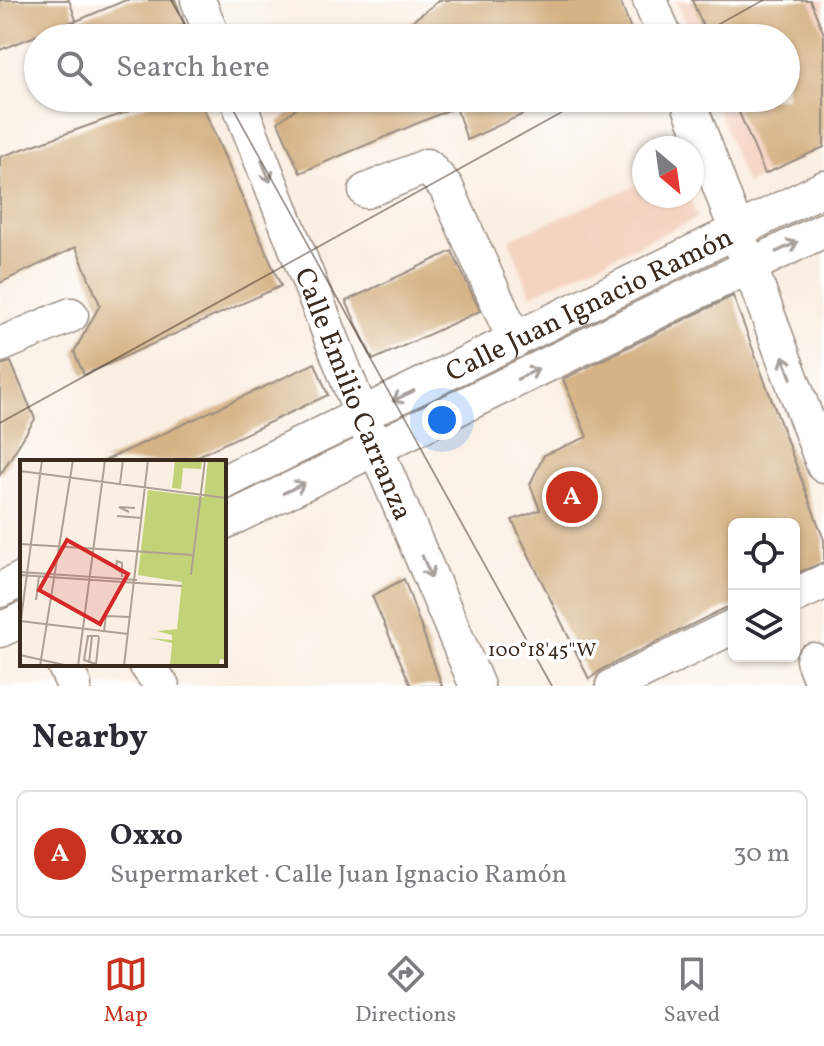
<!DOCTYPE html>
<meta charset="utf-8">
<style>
:root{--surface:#fff;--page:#f7f7f7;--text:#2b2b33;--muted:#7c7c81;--line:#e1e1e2;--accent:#c8321e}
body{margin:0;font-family:Vollkorn,serif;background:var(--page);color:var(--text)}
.controls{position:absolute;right:24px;bottom:24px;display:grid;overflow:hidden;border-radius:12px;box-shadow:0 2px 6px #0004}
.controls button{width:72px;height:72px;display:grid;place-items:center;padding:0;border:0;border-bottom:2px solid var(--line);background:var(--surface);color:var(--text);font:40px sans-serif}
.compass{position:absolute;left:632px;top:136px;width:72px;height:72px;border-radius:50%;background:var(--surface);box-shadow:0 2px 6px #0004;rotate:151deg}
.you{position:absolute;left:442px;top:420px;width:28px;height:28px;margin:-20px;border:6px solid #fff;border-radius:50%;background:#1a73e8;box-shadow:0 0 0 12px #1a73e833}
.badge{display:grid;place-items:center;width:52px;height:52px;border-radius:50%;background:var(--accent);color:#fff;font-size:26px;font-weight:700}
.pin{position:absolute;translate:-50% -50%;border:4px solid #fff;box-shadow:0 2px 8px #0006}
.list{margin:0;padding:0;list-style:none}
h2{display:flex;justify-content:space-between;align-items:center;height:104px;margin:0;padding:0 32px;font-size:34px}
h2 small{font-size:26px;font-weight:400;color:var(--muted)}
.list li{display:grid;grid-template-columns:52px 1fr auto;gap:24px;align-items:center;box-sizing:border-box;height:128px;margin:0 16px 16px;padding:0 16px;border:2px solid var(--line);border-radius:12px}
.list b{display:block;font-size:30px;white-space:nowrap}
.list p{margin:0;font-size:26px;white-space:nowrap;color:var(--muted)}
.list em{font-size:26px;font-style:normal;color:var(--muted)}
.icon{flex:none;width:44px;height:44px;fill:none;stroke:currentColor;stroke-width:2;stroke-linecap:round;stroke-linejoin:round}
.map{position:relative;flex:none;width:824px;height:686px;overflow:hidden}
.search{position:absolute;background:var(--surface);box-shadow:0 2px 6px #0004;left:24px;right:24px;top:24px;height:88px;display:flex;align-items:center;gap:20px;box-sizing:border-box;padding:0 28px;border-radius:44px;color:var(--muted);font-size:30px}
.sheet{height:248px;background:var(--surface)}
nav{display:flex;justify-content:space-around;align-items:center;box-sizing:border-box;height:112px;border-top:2px solid var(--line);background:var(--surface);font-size:22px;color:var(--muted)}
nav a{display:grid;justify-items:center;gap:4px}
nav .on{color:var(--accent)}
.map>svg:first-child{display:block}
.built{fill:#f5d3c1}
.building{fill:#d5b385}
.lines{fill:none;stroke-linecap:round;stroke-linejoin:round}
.minor-casing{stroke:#9a8c80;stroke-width:37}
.minor{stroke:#fff;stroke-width:34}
.oneway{stroke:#a79f9a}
.ticks{fill:none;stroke:#3b2a1e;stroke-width:2;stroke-opacity:0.45}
.labels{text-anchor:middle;stroke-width:7;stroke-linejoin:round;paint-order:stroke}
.street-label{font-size:28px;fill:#3b2a1e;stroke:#fff}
.inset-road{fill:none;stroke:#aea094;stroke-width:2}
.view{fill:#d62828;fill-opacity:0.15;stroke:#d62828;stroke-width:4}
.inset-edge{fill:none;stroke:#3b2a1e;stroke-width:4}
.ticks-label{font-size:20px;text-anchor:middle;fill:#3b2a1e;stroke:#fff;stroke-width:7;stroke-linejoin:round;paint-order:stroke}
</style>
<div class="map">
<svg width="824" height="686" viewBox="0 0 824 686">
<rect width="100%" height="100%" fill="#fff"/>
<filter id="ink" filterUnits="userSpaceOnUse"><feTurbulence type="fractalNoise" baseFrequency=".0125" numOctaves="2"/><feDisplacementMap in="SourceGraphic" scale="16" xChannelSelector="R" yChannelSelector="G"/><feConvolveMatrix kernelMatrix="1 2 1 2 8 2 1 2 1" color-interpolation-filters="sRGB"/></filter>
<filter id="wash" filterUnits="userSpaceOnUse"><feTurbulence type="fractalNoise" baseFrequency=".006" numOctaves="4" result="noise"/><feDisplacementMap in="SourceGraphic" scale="32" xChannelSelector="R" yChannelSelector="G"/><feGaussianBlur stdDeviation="1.8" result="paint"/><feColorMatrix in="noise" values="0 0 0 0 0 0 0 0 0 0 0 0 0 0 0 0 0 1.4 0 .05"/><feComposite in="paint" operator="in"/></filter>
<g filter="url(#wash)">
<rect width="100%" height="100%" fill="#faefe3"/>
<path class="built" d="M676,0H824V147L746,184L713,98H786V38H690Z
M644,182V196H690L697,218L531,295L509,239Z"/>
<g id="blocks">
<path class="building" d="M0,0H69L76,20L0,50Z
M126,0H175L185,24L151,38H36Z
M440,0H620L634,38H390Z
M692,0H810L824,34V147L765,174L733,98H786V38H708Z
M166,98H199L281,286L84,375L74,352L100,305L76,247L0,283V157Z
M310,98H558L467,140L456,107L300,173L278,122Z
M452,251L480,311L373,360L346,301Z
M733,296L824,540V562L794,574V524H734V606L725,608L604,668L589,679L512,520L540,510L530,484L544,455L587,437L563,379Z
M11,362L35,419L0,475V365Z
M315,363L328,395L185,462H102Z
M404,579L442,686H411L372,596Z"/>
</g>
</g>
<g filter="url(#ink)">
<use href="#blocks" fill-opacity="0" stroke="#9a8c80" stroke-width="2"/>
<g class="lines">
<g class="minor-casing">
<g id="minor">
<path d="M198,0L213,38"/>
<path d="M650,0L665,38"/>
<path id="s1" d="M237,98L362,416L477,686"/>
<path d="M687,98L824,466"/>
<path d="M366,191L427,166L446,187L515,341"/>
<path d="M0,345L71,315"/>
<path id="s2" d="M224,482L824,188"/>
<path d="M224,522L824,230"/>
<path d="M0,590L22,579"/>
<path d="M794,596L824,582"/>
<path d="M0,630L22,620"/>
<path d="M813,660L823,686"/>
<path d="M64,664L74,686"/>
<path d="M146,664L162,686"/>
<path d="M613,686L734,626"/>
</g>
</g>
<use href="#minor" class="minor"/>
</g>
<defs><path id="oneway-shaft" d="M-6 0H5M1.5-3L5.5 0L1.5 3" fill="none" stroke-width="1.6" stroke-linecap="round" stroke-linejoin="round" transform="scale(2)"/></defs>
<g class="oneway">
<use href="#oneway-shaft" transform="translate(266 171) rotate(68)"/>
<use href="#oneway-shaft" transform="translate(787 247) rotate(-25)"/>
<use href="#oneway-shaft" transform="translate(787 367) rotate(-110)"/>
<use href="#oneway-shaft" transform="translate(528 374) rotate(-26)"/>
<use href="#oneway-shaft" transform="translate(403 396) rotate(154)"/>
<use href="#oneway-shaft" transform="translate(294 488) rotate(-26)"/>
<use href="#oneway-shaft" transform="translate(427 567) rotate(67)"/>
</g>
</g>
<path class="ticks" d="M171,0L192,38M695,38L763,0M226,98L552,686M0,423L587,98"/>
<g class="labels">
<g class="street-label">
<text dy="10" stroke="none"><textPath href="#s2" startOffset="406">Calle Juan Ignacio Ramón</textPath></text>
<text dy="10" stroke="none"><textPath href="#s1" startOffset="318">Calle Emilio Carranza</textPath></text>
</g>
</g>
<g transform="translate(20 460)">
<rect width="206" height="206" fill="#faefe3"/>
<path d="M155,0H182L181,9L163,8L161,29L152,28ZM188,0H206V200L200,199L199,206H150L152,183L129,178L152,180V175L137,171L157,169L162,122L118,115L128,30L184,37Z" fill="#c1d376"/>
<path class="inset-road" d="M0,11L206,38M100,24L103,0M109,52L99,47L115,48M97,56L122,58M0,84L174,95M0,112L117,120M0,115L162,126M171,115L185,0M102,117V103L97,101L96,109L102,113M16,140L19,116M0,161L108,174M0,167L22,0M84,171L86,156L111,157M0,195L49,206M69,203L72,176M76,204L64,200L68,176H79M76,204L79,177M20,206L53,0M58,206L85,0M104,206L128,0"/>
<path class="view" d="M47,80L108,114L80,164L19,130Z"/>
<rect width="206" height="206" class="inset-edge"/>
</g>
<g class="ticks-label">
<text x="542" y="656">100°18'45"W</text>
</g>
</svg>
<div class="controls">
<button><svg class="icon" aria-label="locate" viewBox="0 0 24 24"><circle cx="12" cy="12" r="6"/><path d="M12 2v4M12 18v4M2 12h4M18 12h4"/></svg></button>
<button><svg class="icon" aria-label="layers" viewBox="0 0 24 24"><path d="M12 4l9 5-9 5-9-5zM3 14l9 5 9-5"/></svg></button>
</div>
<svg class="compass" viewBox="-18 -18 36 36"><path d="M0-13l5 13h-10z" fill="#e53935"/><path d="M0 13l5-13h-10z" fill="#7c7c81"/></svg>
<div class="you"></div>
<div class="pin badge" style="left:572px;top:497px">A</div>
<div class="search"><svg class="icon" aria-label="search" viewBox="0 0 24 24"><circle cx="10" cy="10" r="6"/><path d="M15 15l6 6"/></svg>Search here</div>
</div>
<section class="sheet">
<h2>Nearby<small></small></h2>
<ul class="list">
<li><span class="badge">A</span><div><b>Oxxo</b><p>Supermarket · Calle Juan Ignacio Ramón</p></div><em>30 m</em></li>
</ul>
</section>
<nav>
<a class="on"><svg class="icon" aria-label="map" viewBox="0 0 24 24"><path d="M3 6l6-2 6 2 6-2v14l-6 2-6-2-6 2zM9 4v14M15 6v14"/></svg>Map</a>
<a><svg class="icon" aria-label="directions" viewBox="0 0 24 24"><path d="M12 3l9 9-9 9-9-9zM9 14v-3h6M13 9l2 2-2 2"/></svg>Directions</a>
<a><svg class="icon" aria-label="saved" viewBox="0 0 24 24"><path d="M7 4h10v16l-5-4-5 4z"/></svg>Saved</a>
</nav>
